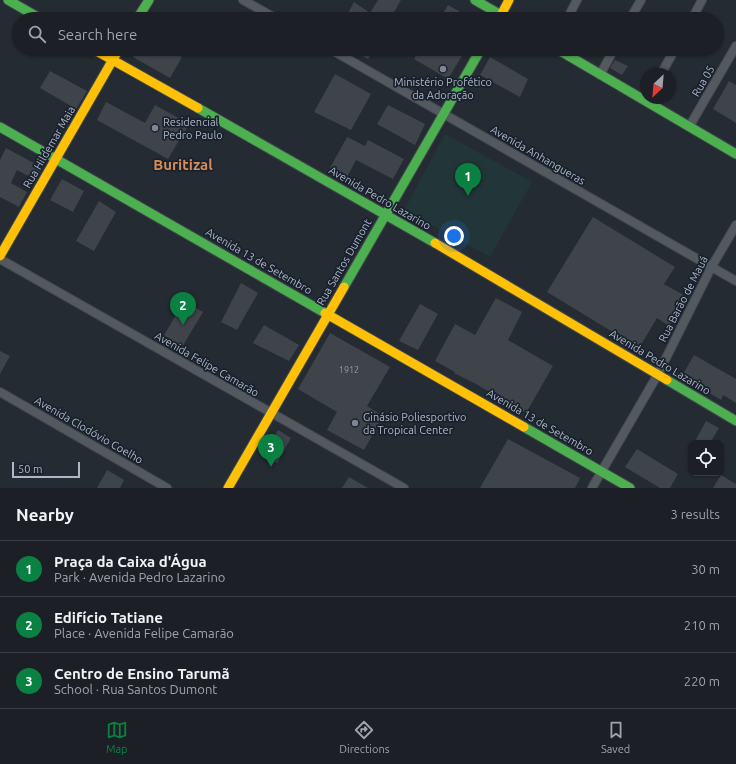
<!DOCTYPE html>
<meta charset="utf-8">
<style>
:root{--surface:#1c2026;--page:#292d32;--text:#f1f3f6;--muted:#a0a3a7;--line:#3a3e43;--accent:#0b8043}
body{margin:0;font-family:Ubuntu,sans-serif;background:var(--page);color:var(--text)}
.controls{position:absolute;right:12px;bottom:12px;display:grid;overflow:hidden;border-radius:8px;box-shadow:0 1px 3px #0004}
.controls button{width:36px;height:36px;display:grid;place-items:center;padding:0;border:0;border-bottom:1px solid var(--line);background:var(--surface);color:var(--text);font:20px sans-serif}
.compass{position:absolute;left:640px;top:68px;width:36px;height:36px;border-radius:50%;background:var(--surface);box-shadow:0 1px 3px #0004;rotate:206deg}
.scale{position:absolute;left:12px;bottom:10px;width:68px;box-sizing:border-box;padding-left:4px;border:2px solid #adb7c5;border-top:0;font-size:11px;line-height:14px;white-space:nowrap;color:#adb7c5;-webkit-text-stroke:3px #18212d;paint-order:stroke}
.you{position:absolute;left:454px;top:236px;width:14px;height:14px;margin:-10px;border:3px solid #fff;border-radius:50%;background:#1a73e8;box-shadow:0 0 0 6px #1a73e833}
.badge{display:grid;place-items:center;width:26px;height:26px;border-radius:50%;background:var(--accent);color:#fff;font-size:13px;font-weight:700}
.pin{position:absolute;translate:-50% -33px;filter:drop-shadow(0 1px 2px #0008)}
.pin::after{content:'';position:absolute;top:21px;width:14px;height:12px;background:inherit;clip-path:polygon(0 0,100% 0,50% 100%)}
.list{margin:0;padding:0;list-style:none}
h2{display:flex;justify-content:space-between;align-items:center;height:52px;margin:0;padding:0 16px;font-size:17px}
h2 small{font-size:13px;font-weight:400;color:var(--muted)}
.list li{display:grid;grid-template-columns:26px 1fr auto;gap:12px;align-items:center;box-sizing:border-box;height:56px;padding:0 16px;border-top:1px solid var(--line)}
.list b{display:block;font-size:15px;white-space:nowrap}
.list p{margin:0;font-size:13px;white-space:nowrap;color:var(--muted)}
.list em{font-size:13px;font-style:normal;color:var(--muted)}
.icon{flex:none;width:22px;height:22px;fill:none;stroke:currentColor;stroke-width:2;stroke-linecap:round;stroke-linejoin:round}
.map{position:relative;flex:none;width:736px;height:488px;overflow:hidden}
.search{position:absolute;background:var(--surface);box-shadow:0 1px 3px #0004;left:12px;right:12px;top:12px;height:44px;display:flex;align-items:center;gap:10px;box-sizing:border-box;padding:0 14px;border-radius:22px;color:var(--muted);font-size:15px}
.sheet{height:220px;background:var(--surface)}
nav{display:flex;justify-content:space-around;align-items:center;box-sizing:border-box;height:56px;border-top:1px solid var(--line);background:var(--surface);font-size:11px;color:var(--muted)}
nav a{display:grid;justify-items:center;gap:2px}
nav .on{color:var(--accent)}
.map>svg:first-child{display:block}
.green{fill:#223538}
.building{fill:#3f444b}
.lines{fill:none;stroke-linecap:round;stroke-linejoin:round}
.street-casing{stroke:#42474d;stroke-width:10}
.fast-casing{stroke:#42474d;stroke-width:11}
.slow-casing{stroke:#42474d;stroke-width:11}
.street{stroke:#545960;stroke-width:8}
.fast{stroke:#4caf50;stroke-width:9}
.slow{stroke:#ffc107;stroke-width:9}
.poi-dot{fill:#7d8692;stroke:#18212d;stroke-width:1.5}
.labels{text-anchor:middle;stroke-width:3.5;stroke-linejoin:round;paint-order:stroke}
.number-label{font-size:9px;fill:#929aa6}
.street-label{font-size:11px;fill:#adb7c5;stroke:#18212d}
.poi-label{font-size:11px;fill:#adb7c5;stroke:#18212d;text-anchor:start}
.district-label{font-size:15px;font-weight:bold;fill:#d78b56;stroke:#18212d}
</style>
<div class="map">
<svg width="736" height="488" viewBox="0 0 736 488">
<rect width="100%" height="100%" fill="#252b32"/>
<path class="green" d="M445,134L532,182L490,257L404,210Z"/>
<path class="building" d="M378,0H401L390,19H345L354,2L370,13Z
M448,5L473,19H440Z
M138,49H167L182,57L170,78L133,57Z
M349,49H374L368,59Z
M420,49H466L448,79L414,59Z
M490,57L528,79L520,97L480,75Z
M615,60L628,66L622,75L610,68Z
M50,71L87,91L76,109L40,88Z
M335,74L371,94L351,130L314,112Z
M729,81L736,85V123L713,109Z
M106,102L145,123L155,105L189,124L168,159L97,120Z
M388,105L425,124L415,145L377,124Z
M347,137L365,146L368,140L404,159L393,179L356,160L347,177L330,168Z
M6,148L43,168L36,180L17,170L11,183L27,192L19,207L0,197V160Z
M62,179L84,191L73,212L50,200Z
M99,201L116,212L94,251L76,241Z
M593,217L675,267L664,284L687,297L669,326L657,318L639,348L547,292Z
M241,283L258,293L237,330L221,322Z
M496,298L522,312L508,340L553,366L526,413L476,384L454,373L455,372L435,361L455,324L475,335Z
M184,301L203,312L182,347L163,337Z
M420,304L438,314L418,350L399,341Z
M264,325L299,345L289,361L253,343Z
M330,333L390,367L367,406L383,416L364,450L327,430L337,412L298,389Z
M0,351L10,356L0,374Z
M694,355L736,379V403L723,395L721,400L682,376Z
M706,421L719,428L710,443H694Z
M278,430L291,438L277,463L264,455Z
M508,439L580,478L575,488H480Z
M637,449L678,474L670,488H660L625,467Z
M107,470L124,480L120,488H97Z
M721,475L736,484V488H713Z
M349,477L368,488H342Z"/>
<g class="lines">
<g class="street-casing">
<path id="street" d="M243,0L277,19
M567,19L577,0
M630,19L641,0
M692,19L702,0
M330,49L736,281
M661,74L675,49
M600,75L614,49
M689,127L736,46
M0,259L404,488
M0,392L167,488
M592,488L658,374L712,266L736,225"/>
</g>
<g class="fast-casing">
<path id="fast" d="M8,0L41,19
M475,0L508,19
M137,19L149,0
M557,49L736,154
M198,108L435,243
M0,127L325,313
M344,287L481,49
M667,380L736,421
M524,427L630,488"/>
</g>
<g class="slow-casing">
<path id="slow" d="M499,19L509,0
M93,49L198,108
M435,243L667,380
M0,256L119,49
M325,313L524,427
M228,488L344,287"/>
</g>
<use href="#street" class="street"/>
<use href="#fast" class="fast"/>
<use href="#slow" class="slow"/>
</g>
<g class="poi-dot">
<circle cx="443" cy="69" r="4"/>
<circle cx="155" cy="128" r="4"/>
<circle cx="355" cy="423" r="4"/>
</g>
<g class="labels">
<g class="number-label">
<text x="349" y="373">1912</text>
</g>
<g class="street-label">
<text transform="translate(703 81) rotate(-60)" y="4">Rua 05</text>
<text transform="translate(49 147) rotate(-60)" y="4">Rua Hildemar Maia</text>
<text transform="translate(538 155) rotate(30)" y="4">Avenida Anhangueras</text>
<text transform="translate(380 198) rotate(30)" y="4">Avenida Pedro Lazarino</text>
<text transform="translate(259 261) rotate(30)" y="4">Avenida 13 de Setembro</text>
<text transform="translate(344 262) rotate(-60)" y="4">Rua Santos Dumont</text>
<text transform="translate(683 299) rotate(-63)" y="4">Rua Barão de Mauá</text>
<text transform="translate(660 362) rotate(31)" y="4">Avenida Pedro Lazarino</text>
<text transform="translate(207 364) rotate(30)" y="4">Avenida Felipe Camarão</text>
<text transform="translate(540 422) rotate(30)" y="4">Avenida 13 de Setembro</text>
<text transform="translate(89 430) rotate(30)" y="4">Avenida Clodóvio Coelho</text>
</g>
<g class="poi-label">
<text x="443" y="86" text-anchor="middle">Ministério Profético<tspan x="443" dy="13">da Adoração</tspan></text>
<text x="163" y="126">Residencial<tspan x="163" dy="13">Pedro Paulo</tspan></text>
<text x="363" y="421">Ginásio Poliesportivo<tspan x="363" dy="13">da Tropical Center</tspan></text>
</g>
<g class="district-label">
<text x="183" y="170">Buritizal</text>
</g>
</g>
</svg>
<div class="controls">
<button><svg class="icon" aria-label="locate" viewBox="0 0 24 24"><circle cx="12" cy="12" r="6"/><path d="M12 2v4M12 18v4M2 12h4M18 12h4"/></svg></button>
</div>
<svg class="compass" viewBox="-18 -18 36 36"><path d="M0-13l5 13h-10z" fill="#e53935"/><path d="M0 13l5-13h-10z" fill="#a0a3a7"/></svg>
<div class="scale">50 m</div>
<div class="you"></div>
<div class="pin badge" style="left:468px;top:196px">1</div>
<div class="pin badge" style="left:183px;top:325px">2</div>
<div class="pin badge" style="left:271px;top:467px">3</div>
<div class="search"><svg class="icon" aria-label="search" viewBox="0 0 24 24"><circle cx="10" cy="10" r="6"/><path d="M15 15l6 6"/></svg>Search here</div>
</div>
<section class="sheet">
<h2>Nearby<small>3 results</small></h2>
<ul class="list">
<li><span class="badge">1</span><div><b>Praça da Caixa d'Água</b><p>Park · Avenida Pedro Lazarino</p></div><em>30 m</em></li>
<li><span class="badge">2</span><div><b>Edifício Tatiane</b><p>Place · Avenida Felipe Camarão</p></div><em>210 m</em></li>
<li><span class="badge">3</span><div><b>Centro de Ensino Tarumã</b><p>School · Rua Santos Dumont</p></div><em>220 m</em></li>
</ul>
</section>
<nav>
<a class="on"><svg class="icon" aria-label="map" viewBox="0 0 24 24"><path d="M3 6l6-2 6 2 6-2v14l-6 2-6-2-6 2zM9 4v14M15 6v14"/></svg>Map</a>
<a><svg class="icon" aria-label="directions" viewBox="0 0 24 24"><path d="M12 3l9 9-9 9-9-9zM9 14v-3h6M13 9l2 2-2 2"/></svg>Directions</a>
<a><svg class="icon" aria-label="saved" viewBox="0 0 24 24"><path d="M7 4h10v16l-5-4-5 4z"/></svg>Saved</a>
</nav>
